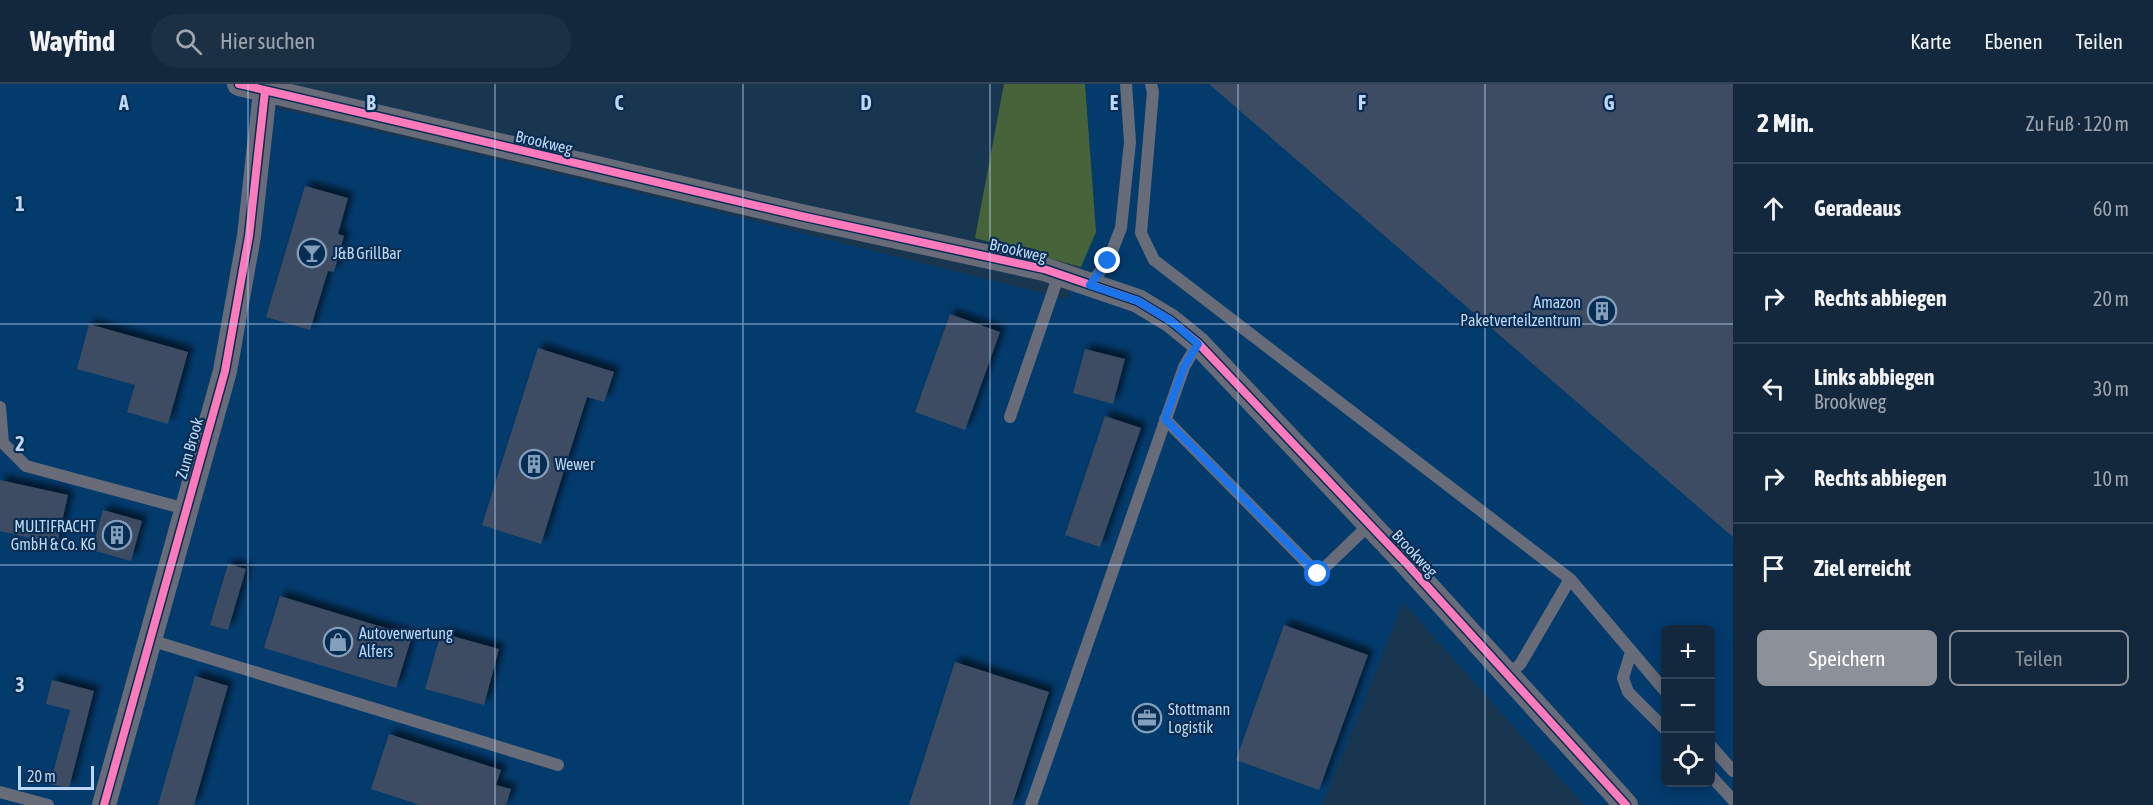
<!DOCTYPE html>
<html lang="de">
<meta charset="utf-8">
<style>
:root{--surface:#13283c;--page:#1c3043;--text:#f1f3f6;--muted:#9da6af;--line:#324456;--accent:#8c9099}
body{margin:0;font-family:"Asap Condensed",sans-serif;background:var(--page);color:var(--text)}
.controls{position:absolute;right:18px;bottom:18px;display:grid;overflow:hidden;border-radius:9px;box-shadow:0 3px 15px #0003}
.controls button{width:54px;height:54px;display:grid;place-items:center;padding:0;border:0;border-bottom:2px solid var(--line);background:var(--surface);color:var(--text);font:30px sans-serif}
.scale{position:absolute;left:18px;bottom:15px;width:76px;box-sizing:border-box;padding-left:6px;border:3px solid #bdd7f4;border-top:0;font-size:16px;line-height:21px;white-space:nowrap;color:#bdd7f4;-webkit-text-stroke:4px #082d52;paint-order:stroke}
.stop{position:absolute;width:18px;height:18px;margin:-14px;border:4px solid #1a73e8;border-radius:50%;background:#fff}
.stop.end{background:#1a73e8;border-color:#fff;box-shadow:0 2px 6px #0008}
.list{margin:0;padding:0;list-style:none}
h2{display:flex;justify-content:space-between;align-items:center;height:78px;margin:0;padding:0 24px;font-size:26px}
h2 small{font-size:20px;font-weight:400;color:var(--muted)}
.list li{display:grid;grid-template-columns:39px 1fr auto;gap:18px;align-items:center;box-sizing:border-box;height:90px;padding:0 24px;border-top:2px solid var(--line)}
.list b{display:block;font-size:22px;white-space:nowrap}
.list p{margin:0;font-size:20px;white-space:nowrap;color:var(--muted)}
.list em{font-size:20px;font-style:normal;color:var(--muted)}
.actions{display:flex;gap:12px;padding:18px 24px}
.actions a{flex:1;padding:14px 0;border:2px solid var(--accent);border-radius:9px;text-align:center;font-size:21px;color:var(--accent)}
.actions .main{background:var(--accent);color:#fff}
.icon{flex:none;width:33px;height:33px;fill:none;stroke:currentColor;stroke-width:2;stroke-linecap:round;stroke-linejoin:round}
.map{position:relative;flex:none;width:1733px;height:721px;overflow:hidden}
header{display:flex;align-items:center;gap:36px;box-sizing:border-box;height:84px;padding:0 30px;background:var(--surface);border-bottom:2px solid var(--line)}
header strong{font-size:28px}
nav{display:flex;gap:33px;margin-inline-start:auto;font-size:21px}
.search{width:420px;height:54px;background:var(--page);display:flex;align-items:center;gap:15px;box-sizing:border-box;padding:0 21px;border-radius:33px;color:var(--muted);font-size:22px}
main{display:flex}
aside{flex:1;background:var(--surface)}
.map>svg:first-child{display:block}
.built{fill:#033b6d;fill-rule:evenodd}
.green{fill:#47633a}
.building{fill:#3c4c64;filter:url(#shadow)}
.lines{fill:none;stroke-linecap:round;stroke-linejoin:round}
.lane{stroke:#686c79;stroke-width:12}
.street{stroke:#686c79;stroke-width:24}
.cycleway-casing{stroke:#082d52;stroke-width:11}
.cycleway{stroke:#fd7abc;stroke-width:8}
.route{stroke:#1a73e8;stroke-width:8}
.grid{fill:none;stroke:#bdd7f4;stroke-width:1.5;stroke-opacity:0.55}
.labels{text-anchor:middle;stroke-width:4.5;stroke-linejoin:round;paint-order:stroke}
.street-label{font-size:16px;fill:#bdd7f4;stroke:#082d52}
.poi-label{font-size:16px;fill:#bdd7f4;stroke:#082d52;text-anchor:start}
.grid-label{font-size:20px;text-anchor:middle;font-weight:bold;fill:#bdd7f4;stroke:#082d52;stroke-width:4.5;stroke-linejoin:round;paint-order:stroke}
</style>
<header>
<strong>Wayfind</strong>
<div class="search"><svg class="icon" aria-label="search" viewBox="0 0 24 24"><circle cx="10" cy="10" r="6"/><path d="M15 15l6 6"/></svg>Hier suchen</div>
<nav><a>Karte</a><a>Ebenen</a><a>Teilen</a></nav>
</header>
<main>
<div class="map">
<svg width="1733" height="721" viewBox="0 0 1733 721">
<defs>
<filter id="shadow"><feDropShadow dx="5.5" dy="-5.5" stdDeviation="3" flood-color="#0009"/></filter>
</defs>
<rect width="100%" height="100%" fill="#193650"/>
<path class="built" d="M0,0H258L255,19L697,123L1066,215L1096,148L1085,0H1733V721H1584L1403,518L1322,721H0ZM1666,546H1710V698H1666Z"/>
<path class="green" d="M1004,0H1085L1096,148L1081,183L975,154Z"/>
<path class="building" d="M1209,0H1733V453Z
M305,102L348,114L338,150L344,152L334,188L328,187L310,246L266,233Z
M950,230L1000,248L965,346L915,328Z
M89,240L188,268L168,340L127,328L135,301L77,285Z
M538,264L614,288L604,318L587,313L541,460L482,441Z
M1085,265L1125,275L1113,320L1073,309Z
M1105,332L1141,344L1100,463L1065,451Z
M0,396L68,411L57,460L0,447Z
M103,426L142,437L131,477L92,466Z
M228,480L246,485L228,546L210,541Z
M280,512L412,552L396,604L264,564Z
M1284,541L1368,571L1319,706L1236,676Z
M441,549L499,565L484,621L425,605Z
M955,578L1049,608L1012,721H909Z
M195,592L228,602L194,721H158Z
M52,596L94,607L69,704L50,700L70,626L46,620Z
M389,650L501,686L496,701L511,705L506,721H420L371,705Z"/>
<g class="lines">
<path class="lane" d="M1151,0L1153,8L1141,149L1154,176L1570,495L1666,608
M1090,201L1108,177L1121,144L1130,58L1126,0
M0,323L3,359L26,382L186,425
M1010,333L1059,190
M1165,335L1318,490L1370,440
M150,556L558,681
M1631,568L1623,594L1628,608L1666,646
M1509,592L1521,579L1570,495
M1710,661L1733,687
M1710,691L1733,716
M0,708L48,721
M1031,721L1184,283L1198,259"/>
<path class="street" d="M239,0L801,132L1044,185L1138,217L1171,237L1198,259L1216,278L1406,479L1626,721
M104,721L225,287L249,152L265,7"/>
<g class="cycleway-casing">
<path id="cycleway" d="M239,0L801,132L1044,185L1138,217L1171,237L1198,259L1216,278L1406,479L1626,721
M104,721L225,287L249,152L265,7"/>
</g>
<use href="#cycleway" class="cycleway"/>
</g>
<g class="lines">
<path class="route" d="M1108,177L1090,201L1138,217L1171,237L1198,260L1184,283L1165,335L1318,490"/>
</g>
<path class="grid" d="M248,0V721M495,0V721M743,0V721M990,0V721M1238,0V721M1485,0V721M0,240H1733M0,481H1733"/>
<defs>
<g id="bar-ring" transform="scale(1.5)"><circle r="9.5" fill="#082d52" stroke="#849fbb" stroke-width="1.5"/><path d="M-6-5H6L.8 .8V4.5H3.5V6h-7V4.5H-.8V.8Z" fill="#849fbb"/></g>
<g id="building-ring" transform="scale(1.5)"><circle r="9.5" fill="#082d52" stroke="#849fbb" stroke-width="1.5"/><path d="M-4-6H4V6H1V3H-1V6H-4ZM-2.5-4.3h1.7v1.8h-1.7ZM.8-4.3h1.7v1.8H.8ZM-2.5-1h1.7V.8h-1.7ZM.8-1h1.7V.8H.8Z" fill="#849fbb"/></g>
<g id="shop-ring" transform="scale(1.5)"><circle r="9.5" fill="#082d52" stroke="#849fbb" stroke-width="1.5"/><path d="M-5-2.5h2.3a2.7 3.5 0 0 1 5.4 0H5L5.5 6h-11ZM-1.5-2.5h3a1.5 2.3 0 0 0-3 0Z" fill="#849fbb"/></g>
<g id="office-ring" transform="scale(1.5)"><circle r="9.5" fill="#082d52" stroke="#849fbb" stroke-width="1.5"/><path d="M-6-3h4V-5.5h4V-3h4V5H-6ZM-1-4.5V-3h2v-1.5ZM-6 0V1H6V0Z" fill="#849fbb"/></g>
</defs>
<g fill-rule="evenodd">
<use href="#bar-ring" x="312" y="169"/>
<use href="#building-ring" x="1602" y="227"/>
<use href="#building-ring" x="534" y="380"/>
<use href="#building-ring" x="117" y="451"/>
<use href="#shop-ring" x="338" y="558"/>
<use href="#office-ring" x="1147" y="634"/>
</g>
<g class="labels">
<g class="street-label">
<text transform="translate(544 58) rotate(13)" y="6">Brookweg</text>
<text transform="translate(1018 166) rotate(13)" y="6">Brookweg</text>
<text transform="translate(189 364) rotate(-74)" y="6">Zum Brook</text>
<text transform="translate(1415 469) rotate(47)" y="6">Brookweg</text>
</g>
<g class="poi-label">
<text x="333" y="175">J&amp;B GrillBar</text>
<text x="1581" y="224" text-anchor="end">Amazon<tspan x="1581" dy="18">Paketverteilzentrum</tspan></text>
<text x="555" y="386">Wewer</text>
<text x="96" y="448" text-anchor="end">MULTIFRACHT<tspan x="96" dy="18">GmbH &amp; Co. KG</tspan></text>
<text x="359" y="555">Autoverwertung<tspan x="359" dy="18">Alfers</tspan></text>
<text x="1168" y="631">Stottmann<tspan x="1168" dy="18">Logistik</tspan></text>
</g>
</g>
<g class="grid-label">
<text x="124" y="26">A</text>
<text x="371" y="26">B</text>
<text x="619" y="26">C</text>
<text x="866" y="26">D</text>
<text x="1114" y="26">E</text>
<text x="1362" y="26">F</text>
<text x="1609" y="26">G</text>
<text x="20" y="127">1</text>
<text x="20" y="367">2</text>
<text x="20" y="608">3</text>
</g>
</svg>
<div class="controls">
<button>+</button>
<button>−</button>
<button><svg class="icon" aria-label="locate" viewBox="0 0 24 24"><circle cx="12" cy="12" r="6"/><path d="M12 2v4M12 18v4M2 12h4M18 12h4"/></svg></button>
</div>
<div class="scale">20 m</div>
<div class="stop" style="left:1318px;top:490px"></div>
<div class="stop end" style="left:1108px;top:177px"></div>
</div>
<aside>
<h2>2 Min.<small>Zu Fuß · 120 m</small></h2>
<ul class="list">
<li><svg class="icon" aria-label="ahead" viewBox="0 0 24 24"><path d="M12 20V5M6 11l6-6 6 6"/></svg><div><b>Geradeaus</b></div><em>60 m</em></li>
<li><svg class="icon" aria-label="right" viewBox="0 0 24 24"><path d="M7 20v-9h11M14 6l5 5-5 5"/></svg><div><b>Rechts abbiegen</b></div><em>20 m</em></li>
<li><svg class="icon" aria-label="left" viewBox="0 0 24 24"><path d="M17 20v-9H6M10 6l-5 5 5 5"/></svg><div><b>Links abbiegen</b><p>Brookweg</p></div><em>30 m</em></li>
<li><svg class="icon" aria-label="right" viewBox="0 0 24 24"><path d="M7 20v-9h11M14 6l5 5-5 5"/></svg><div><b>Rechts abbiegen</b></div><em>10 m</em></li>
<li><svg class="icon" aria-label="arrive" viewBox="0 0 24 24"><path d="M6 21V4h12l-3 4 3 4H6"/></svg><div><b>Ziel erreicht</b></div></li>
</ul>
<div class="actions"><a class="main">Speichern</a><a>Teilen</a></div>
</aside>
</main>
